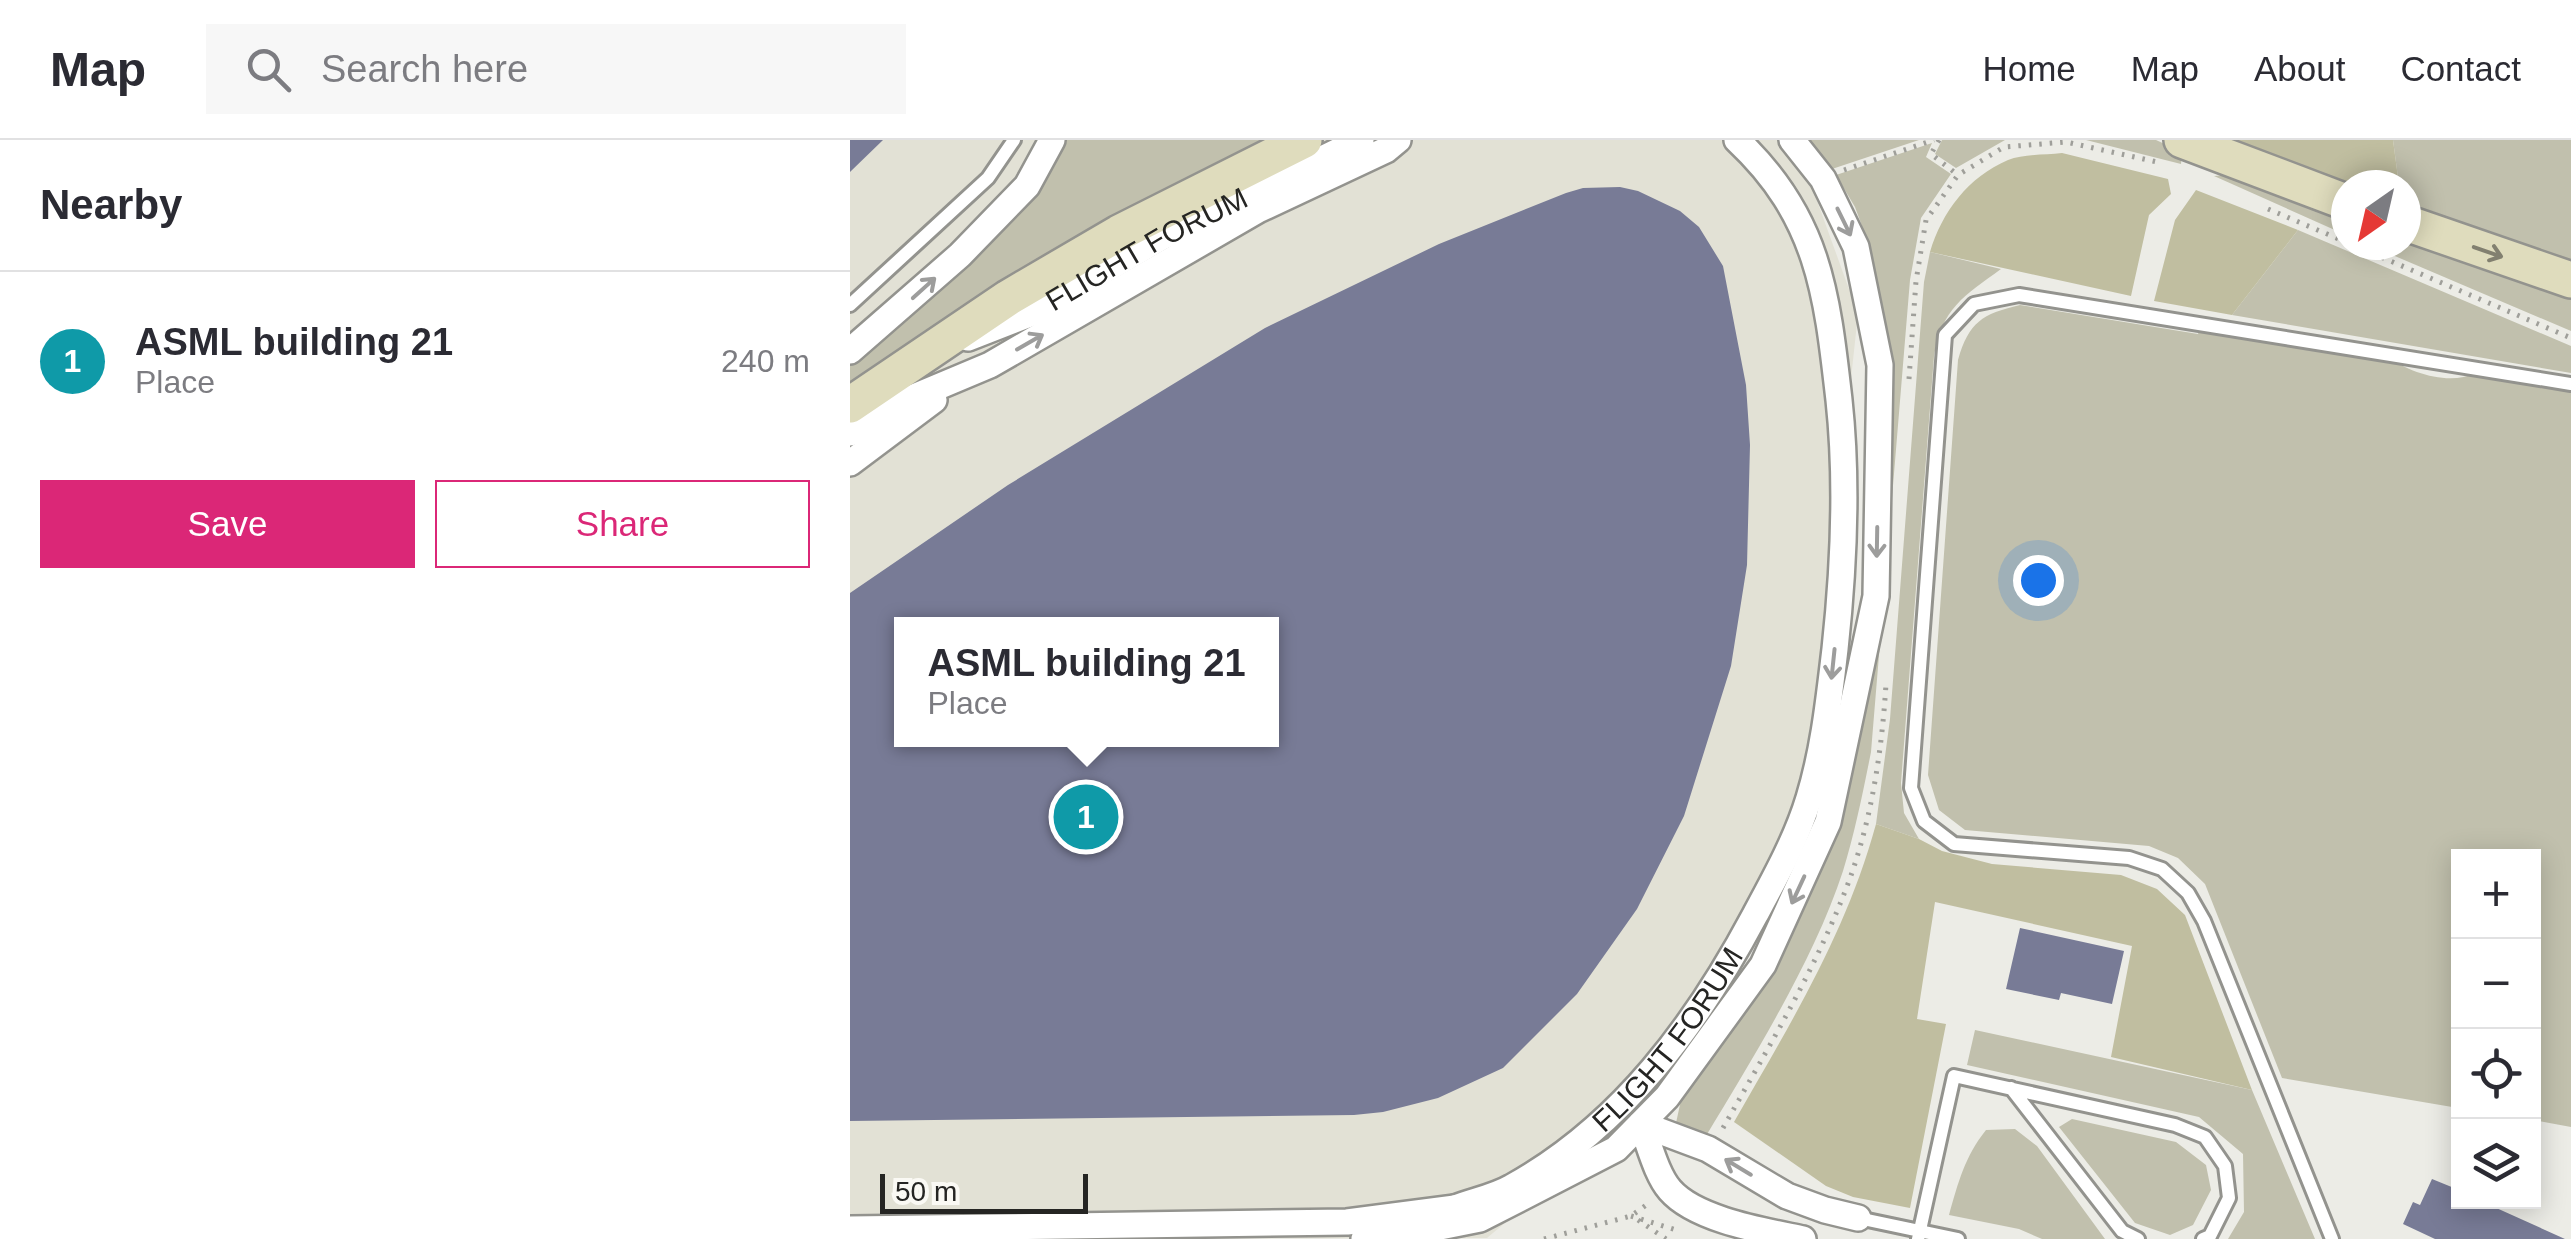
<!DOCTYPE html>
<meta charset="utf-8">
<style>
:root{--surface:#fff;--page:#f7f7f7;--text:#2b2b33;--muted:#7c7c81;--line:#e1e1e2;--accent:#db2777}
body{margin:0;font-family:Helvetica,sans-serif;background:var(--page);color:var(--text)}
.controls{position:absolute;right:30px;bottom:30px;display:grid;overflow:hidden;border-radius:0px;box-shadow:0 5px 25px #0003}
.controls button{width:90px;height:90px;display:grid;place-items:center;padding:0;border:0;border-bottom:2px solid var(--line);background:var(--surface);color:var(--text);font:50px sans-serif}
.compass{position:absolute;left:1481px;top:30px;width:90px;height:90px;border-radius:50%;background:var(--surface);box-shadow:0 5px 25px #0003;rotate:214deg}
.scale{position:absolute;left:30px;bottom:25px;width:208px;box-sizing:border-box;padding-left:10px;border:5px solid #252523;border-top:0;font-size:28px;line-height:35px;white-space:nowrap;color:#252523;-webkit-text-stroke:8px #faf9f4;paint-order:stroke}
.you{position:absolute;left:1188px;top:440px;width:35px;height:35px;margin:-25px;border:8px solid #fff;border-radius:50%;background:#1a73e8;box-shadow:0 0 0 15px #1a73e833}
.badge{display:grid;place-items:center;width:65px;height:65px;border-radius:50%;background:var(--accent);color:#fff;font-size:32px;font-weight:700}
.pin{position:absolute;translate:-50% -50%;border:5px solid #fff;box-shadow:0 2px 10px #0006}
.popup{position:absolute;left:44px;top:477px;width:385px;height:130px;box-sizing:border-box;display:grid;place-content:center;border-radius:0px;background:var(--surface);filter:drop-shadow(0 2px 8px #0005);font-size:32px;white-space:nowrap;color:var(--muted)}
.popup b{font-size:38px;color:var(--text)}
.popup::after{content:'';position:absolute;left:50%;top:100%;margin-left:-20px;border:20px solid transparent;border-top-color:var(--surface)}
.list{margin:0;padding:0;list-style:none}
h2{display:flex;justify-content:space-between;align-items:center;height:130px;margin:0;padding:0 40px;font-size:42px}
h2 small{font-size:32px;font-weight:400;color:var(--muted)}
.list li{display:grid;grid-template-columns:65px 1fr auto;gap:30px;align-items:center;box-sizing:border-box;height:180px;padding:0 40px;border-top:2px solid var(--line)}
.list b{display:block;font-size:38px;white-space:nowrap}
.list p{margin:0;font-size:32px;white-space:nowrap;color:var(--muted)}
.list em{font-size:32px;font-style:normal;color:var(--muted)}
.actions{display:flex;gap:20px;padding:30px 40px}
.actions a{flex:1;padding:22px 0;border:2px solid var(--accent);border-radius:0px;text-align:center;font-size:35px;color:var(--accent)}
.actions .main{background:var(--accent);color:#fff}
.icon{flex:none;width:55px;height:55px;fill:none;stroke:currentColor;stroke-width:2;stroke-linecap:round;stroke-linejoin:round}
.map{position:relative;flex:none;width:1721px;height:1099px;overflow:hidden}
header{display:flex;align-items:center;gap:60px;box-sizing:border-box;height:140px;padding:0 50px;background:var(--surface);border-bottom:2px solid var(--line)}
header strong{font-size:48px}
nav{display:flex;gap:55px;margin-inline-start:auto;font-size:35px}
.search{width:700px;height:90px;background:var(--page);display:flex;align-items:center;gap:25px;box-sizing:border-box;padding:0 35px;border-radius:0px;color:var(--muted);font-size:38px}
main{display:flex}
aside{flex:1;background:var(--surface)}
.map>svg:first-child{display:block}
.built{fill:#e2e1d5;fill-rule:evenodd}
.green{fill:#c1c0ad}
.forest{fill:#c0bea0}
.building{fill:#787b96;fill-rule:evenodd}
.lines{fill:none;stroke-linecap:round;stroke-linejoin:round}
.service-casing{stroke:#93938e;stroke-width:18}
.minor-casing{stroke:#93938e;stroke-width:30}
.secondary-casing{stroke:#93938e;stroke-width:40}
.path{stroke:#9f9f9a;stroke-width:5;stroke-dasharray:2.5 8;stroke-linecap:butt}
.service{stroke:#fff;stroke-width:12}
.minor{stroke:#fff;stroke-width:25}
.secondary{stroke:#dfdcbd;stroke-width:35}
.oneway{stroke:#9d9d9c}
.oneway2{stroke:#828070}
.labels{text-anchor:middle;stroke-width:8;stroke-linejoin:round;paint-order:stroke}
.street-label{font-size:30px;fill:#252523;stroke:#faf9f4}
</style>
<header>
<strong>Map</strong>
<div class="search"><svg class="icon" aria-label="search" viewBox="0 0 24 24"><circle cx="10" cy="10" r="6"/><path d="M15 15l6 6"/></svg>Search here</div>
<nav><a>Home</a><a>Map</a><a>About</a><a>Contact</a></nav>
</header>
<main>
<aside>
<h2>Nearby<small></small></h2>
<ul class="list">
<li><span class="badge" style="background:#0f9aa8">1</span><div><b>ASML building 21</b><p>Place</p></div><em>240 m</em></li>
</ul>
<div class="actions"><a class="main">Save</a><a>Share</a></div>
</aside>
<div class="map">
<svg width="1721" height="1099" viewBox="0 0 1721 1099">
<rect width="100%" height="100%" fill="#ecece6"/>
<path class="built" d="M0,0H987L957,33L1008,174L951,701L864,871L764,991L637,1098L0,1099ZM51,484H421V600H51Z"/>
<path class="green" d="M213,0H431L0,249V220Z
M956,0H1069L982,29Z
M1092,0H1155L1106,28L1085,14Z
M1236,0H1306L1332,12L1331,24Z
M1543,0H1721V123L1556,69V45H1549Z
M1082,3L1076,17L1101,34L1071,78L1060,140L1021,612C1013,652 1005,692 993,731C964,820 904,916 856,996L826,983L831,960L992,669L1008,607L1025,509L1037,224L1019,105L1005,67L986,35Z
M1389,34L1496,75V95L1364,36Z
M1448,90L1721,206V233L1382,175Z
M1556,98L1721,152V191L1519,105H1556Z
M1080,112L1151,129C1114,156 1092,168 1084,216L1051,643L1054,673L1069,699L1026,684L1040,579L1074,142Z
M1170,165L1348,194L1350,186L1538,217C1560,233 1600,246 1625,233L1721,249V987L1684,980V716H1609L1608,968L1432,938L1355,744L1328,718L1299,706L1115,690L1089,670L1078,635L1108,220C1119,182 1132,174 1170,165Z
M1125,890L1402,950L1465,1099H1378L1394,1072L1393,1014L1349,977L1117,925Z
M1222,979L1326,1002L1356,1025L1361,1050L1343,1085L1320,1095L1285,1083L1209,987Z
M1165,989L1187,1006L1255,1099H1192L1169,1089L1099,1075C1108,1043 1115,1016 1136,990Z"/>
<path class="forest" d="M1362,0H1543L1549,45H1496Z
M1212,13L1318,39L1321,54L1299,75L1281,156L1080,112C1092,72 1118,37 1158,20C1173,14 1195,15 1212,13Z
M1346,50L1448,90L1382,175L1304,161L1325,80Z
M1026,684L1069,699L1092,711L1142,724L1271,735L1307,749L1335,775L1402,950L1261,917L1282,806L1085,762L1067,879L1096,884L1060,1068L1003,1057L976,1046L884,982C940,884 996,794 1026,684Z"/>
<path class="building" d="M0,0H33L0,32Z
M770,47L788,51L830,71L849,87L873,126L896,245L900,305L897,425L881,526L834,676L787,769L727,854L653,928L588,958L533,972L504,975L0,981V453L158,345L415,188L589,104L716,53L733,48ZM51,484H421V600H51Z
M1170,788L1274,811L1262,864L1211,853L1209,860L1156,849Z
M1582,1039L1609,1050V1062H1633L1715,1099H1585L1553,1084L1563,1062L1570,1065Z"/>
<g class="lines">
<g class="service-casing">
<path id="service" d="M0,165L138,38L164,0
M1161,948L1272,1091L1288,1099
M1008,1078L1108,1099
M1068,1099L1104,936L1325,985L1355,997L1375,1026L1379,1058L1360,1096L1353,1099
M1482,1099L1354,781L1338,753L1312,729L1279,718L1104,704L1074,681L1061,648L1095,195L1124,164L1169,155L1721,244"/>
</g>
<g class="minor-casing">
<g id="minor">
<path id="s1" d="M118,198L182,173L312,97L511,0"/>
<path d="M0,211L110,115L177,46L202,0"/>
<path d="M0,293L40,267L140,225L408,70L536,10L548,0"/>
<path d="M0,323L84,260"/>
<path d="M791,984L858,1009L937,1056L975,1070L1008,1078"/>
<path d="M791,984C799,1003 806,1034 820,1050C846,1080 915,1091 953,1099"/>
<path id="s2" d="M605,1068C623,1061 645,1057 662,1047C772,986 847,884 905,775C925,738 947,698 959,658C974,609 979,559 985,509C994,426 998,343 989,260C977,154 969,77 887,0"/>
<path d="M0,1089L497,1082L605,1068L613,1072"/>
<path d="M514,1099L535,1098L630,1079L766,1009L817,957L913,825L978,682L1026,456L1030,225L1006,107L973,39L942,0"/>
</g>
</g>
<g class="secondary-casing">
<path id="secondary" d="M1332,0L1496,62
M1556,83L1721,140
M0,265L158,158L269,93L454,0"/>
</g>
<path class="path" d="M1089,0L1081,14L1108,35
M994,30L1084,0
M1418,69L1496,102
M1503,105L1721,198
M1059,239L1066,141L1076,80L1108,35L1154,7L1216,2L1312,23
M873,988C918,908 967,827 999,741C1022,678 1032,609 1036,544
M781,1076L826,1090
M788,1080L816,1099
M694,1099L781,1076L799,1063"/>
<use href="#service" class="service"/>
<use href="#minor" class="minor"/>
<use href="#secondary" class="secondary"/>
</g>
<defs><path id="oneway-shaft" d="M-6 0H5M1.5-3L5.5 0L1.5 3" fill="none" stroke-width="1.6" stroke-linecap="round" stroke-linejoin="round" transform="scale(2.5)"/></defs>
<g class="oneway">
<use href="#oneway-shaft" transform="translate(994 82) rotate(64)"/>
<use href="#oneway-shaft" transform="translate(74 148) rotate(-42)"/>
<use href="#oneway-shaft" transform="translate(180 202) rotate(-30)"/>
<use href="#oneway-shaft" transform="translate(1027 402) rotate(91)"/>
<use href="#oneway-shaft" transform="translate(983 524) rotate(96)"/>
<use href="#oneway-shaft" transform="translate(948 750) rotate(115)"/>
<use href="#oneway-shaft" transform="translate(888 1027) rotate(-149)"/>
</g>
<use class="oneway2" href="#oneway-shaft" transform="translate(1638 112) rotate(19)"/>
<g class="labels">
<g class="street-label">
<text dy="10" stroke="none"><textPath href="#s1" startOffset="200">FLIGHT FORUM</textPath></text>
<text dy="10" stroke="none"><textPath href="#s2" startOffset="278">FLIGHT FORUM</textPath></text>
</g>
</g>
</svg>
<div class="controls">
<button>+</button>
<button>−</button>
<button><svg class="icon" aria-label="locate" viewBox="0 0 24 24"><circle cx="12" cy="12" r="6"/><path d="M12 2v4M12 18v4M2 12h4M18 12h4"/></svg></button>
<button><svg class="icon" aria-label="layers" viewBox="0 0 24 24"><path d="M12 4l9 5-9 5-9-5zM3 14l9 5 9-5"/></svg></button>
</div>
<svg class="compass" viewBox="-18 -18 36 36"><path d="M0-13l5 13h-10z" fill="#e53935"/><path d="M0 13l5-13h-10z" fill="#7c7c81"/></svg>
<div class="scale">50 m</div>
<div class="you"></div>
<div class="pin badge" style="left:236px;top:677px;background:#0f9aa8">1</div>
<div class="popup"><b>ASML building 21</b>Place</div>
</div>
</main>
